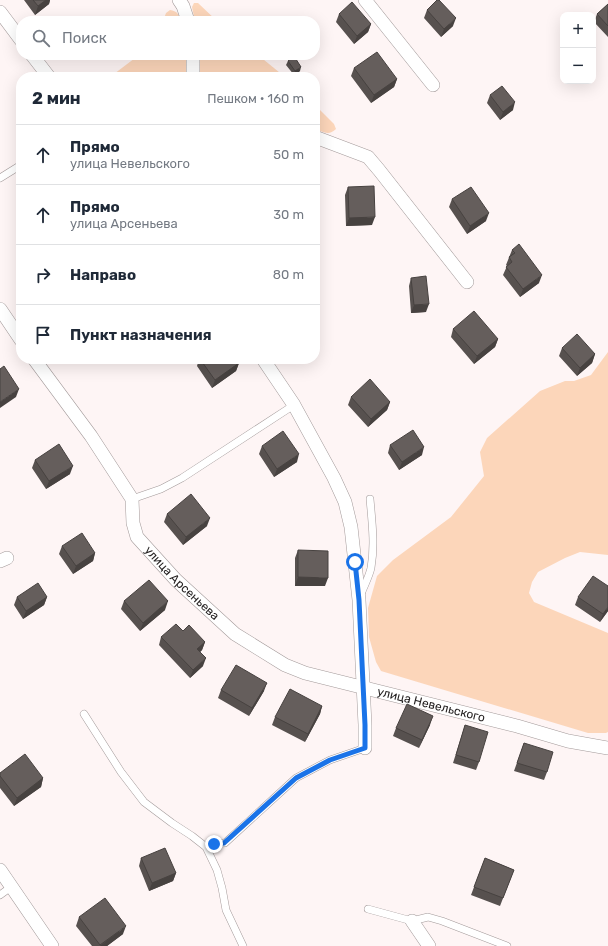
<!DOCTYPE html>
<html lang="ru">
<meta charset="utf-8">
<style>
:root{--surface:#fff;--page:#f2f2f3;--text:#1f2937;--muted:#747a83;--line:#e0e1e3}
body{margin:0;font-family:Rubik,sans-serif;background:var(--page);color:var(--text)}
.controls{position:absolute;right:12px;top:12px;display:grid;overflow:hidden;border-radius:8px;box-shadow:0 4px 16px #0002}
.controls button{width:36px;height:36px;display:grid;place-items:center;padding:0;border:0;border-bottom:1px solid var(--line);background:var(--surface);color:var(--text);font:20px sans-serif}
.stop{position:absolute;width:12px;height:12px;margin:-9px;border:3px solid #1a73e8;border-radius:50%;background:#fff}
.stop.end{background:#1a73e8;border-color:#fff;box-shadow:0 1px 4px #0008}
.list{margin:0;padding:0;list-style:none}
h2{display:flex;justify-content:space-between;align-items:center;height:52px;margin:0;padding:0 16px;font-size:17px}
h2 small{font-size:13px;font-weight:400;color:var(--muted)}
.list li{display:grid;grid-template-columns:26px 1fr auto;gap:12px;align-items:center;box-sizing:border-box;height:60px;padding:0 16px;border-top:1px solid var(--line)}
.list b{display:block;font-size:15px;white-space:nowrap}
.list p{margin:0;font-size:13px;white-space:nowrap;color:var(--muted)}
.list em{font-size:13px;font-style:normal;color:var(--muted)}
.icon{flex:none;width:22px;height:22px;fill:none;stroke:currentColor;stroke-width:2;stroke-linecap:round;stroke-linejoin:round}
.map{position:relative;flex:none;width:608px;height:946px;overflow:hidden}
.search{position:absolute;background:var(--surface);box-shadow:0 4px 16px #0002;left:16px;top:16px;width:304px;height:44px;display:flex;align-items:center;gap:10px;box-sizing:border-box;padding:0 14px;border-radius:16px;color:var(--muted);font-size:15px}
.panel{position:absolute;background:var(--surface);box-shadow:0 4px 16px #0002;left:16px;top:72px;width:304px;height:292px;border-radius:16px}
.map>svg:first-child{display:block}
.green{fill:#fcd6ba}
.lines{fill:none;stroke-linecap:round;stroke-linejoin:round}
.lane-casing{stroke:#a39a9a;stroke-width:8}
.street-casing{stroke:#a39a9a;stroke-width:14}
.lane{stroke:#fff;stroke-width:7}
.street{stroke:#fff;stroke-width:13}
.wall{fill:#57514f}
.shaded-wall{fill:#474240}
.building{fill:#655e5c;stroke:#474240}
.route{stroke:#1a73e8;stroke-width:5}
.labels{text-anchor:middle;stroke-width:4;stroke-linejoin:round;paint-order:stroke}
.street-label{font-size:12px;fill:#252222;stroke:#fef5f5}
</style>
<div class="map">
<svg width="608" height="946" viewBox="0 0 608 946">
<rect width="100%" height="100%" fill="#fef5f5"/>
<path class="green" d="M194,3H198L217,21H195L192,7Z
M170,10C177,11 179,14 181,21H163L166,13Z
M139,55H187V77H110Z
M198,55H258L285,77H198Z
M315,105L334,124L336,129C329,136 323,132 315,129Z
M608,352V555L580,552L565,558L538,572L532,582L529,593L534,602L608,633V732L606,733H588L381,671L376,662L369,637L368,608L377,576L393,560L451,517L484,476L480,452L487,438L540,391L565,381H574L591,375Z"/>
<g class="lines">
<g class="lane-casing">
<path id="lane" d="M0,178L21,165
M132,499L161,489L182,478L294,405
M361,594C364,586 369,577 371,568C375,545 372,522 370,499
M84,714L121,772L144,802L172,823L192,836L206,847L210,844L225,843L296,778L330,760L365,748
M206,847L217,870L222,888L226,910L243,946
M0,895L11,887
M368,909L412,921L428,917L442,921L507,946"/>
</g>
<g class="street-casing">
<g id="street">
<path d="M179,0L183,6L188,21"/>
<path d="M365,0L433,85"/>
<path d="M0,12L21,40"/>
<path d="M32,55L49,77"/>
<path d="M193,55V77"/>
<path d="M315,137L368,157L379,170L467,282"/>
<path d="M0,309L21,340"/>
<path id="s1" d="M34,359L91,436L132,499L133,523L137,537L176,580L235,634L285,665L305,673L517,726L568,741L608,748"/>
<path d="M263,359L294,405L334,478L345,502L351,527L359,600L365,725V748"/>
<path d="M0,561L7,558"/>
<path d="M0,870L52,946"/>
<path d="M412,921L429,946"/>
</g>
</g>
<use href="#lane" class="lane"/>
<use href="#street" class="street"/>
</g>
<path class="wall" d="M24,0H50L49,4L35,15Z
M608,4V37L594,22L597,14Z
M427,10L453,26L441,37L424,18Z
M339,14L371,24L368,32L354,44L336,22Z
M288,61L300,71L294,75L286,65Z
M354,68L397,79L394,87L371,103L351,76Z
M490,95L513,110L500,120L487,103Z
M348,187L372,225L346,226L345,195Z
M452,199L486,221L467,234L449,207Z
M512,250L539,283L520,297L503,275L507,266L506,265Z
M21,274V291L17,283L20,275Z
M411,278L426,312L411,313L409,286Z
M453,329L498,339L495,347L474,364L451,337Z
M562,348L595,354L592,363L577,376L559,356Z
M199,359H237L239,363L236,371L212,388L197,366Z
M351,397L390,402L387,410L368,427L348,405Z
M390,445L422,455L399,470L388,453Z
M262,446L297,462L274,477L259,454Z
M35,460L70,474L46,489L32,468Z
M167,514L207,526L183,545L164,522Z
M62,546L95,553L93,561L73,574L59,554Z
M298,550L325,586H295V558Z
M17,597H47L44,605L23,619L14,605Z
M578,597L608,611L600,622L575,605Z
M124,601L165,610L140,631L121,609Z
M183,631L205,642L202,650L200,652L203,666L190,678L159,645L161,637Z
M221,690L264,691L249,716L218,698Z
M322,706L320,714L305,742L272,725L275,717Z
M430,725L419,748L393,736L396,728Z
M465,725L479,762L476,770L453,763Z
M524,743L547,772L544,780L514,771Z
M0,773L43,778L41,787L14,806L0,788Z
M141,858L176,873L173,881L149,891L139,866Z
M485,858L514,870L500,906L471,895Z
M79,917L123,934L107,946H92L76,926Z"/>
<path class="shaded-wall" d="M46,0H50L49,4L35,15L38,6Z
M456,18L453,26L441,37L444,29Z
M371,24L368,32L354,44L357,36Z
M301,67L300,71L294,75L295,71Z
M397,79L394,87L371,103L374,95Z
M515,102L513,110L500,120L503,112Z
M489,213L486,221L467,234L470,226Z
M375,217L372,225L346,226L349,218Z
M542,275L539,283L520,297L523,289Z
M429,304L426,312L411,313L414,305Z
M498,339L495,347L474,364L477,356Z
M595,354L592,363L577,376L580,368Z
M239,363L236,371L212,388L215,380Z
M19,389L16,397L0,408V402Z
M390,402L387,410L368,427L371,419Z
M424,447L422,455L399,470L402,462Z
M299,454L297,462L274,477L277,469Z
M73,466L70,474L46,489L49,481Z
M210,518L207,526L183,545L186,537Z
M95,553L93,561L73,574L76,566Z
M298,577L328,578L325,586H295Z
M47,597L44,605L23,619L26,611Z
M168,601L165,610L140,631L143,623Z
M608,607V611L600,622L603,614Z
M205,642L202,650L195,657L197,649Z
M206,658L203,666L190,678L193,670Z
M267,683L264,691L249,716L252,708Z
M322,706L320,714L305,742L308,734Z
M433,716L430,725L419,748L422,740Z
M43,778L41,787L14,806L17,798Z
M176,873L173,881L149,891L152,883Z
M126,926L123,934L107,946H100Z"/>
<path class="building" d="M33,0H46L38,6Z
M437,0H439L456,18L444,29L427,10Z
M352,2L371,24L357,36L339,14Z
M608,4V26L597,14Z
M100,18L102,21H96Z
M377,52L397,79L374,95L354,68Z
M294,56L301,67L295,71L288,61Z
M502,86L515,102L503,112L490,95Z
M374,186L375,217L349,218L348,187Z
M471,187L489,213L470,226L452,199Z
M519,244L542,275L523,289L506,267L512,262L509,257L515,253L512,250Z
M426,276L429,304L414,305L411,278Z
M474,311L498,339L477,356L453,329Z
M577,334L595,354L580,368L562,348Z
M200,359H237L239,363L215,380Z
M4,366L19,389L0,402V369Z
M370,379L390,402L371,419L351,397Z
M413,430L424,447L402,462L390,445Z
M283,431L299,454L277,469L262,446Z
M59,444L73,466L49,481L35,460Z
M191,494L210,518L186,537L167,514Z
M82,533L95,553L76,566L62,546Z
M298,550L328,551V578L298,577Z
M593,576L608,586V607L603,614L578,597Z
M149,580L168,601L143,623L124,601Z
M38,583L47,597L26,611L17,597Z
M176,624L183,631L189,625L205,642L197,649L206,658L193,670L161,637Z
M236,665L267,683L252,708L221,690Z
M290,689L322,706L308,734L275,717Z
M407,704L433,716L422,740L396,728Z
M465,725L488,732L479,762L456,755Z
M524,743L553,752L547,772L517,763Z
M25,754L43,778L17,798L0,776V773Z
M165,848L176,873L152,883L141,858Z
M485,858L514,870L503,898L474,887Z
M105,898L126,926L100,945L79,917Z"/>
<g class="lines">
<path class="route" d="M214,844L224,843L296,778L330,760L365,748V725L359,600L355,562"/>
</g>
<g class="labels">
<g class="street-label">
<text dy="4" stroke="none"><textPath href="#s1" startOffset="274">улица Арсеньева</textPath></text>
<text dy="4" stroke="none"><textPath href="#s1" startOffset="558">улица Невельского</textPath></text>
</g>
</g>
</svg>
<div class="controls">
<button>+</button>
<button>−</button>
</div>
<div class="stop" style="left:355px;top:562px"></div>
<div class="stop end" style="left:214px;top:844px"></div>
<div class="search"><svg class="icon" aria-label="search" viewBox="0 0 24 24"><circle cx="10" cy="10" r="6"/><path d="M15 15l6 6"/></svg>Поиск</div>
<section class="panel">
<h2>2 мин<small>Пешком · 160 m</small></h2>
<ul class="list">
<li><svg class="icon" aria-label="ahead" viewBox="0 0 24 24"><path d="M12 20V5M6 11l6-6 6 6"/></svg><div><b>Прямо</b><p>улица Невельского</p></div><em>50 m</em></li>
<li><svg class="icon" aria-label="ahead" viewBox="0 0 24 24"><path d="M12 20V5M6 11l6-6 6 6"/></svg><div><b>Прямо</b><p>улица Арсеньева</p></div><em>30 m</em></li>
<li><svg class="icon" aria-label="right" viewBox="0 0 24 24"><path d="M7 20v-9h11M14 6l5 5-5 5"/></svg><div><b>Направо</b></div><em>80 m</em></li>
<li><svg class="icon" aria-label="arrive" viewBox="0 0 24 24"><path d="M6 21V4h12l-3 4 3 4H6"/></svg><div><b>Пункт назначения</b></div></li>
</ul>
</section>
</div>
